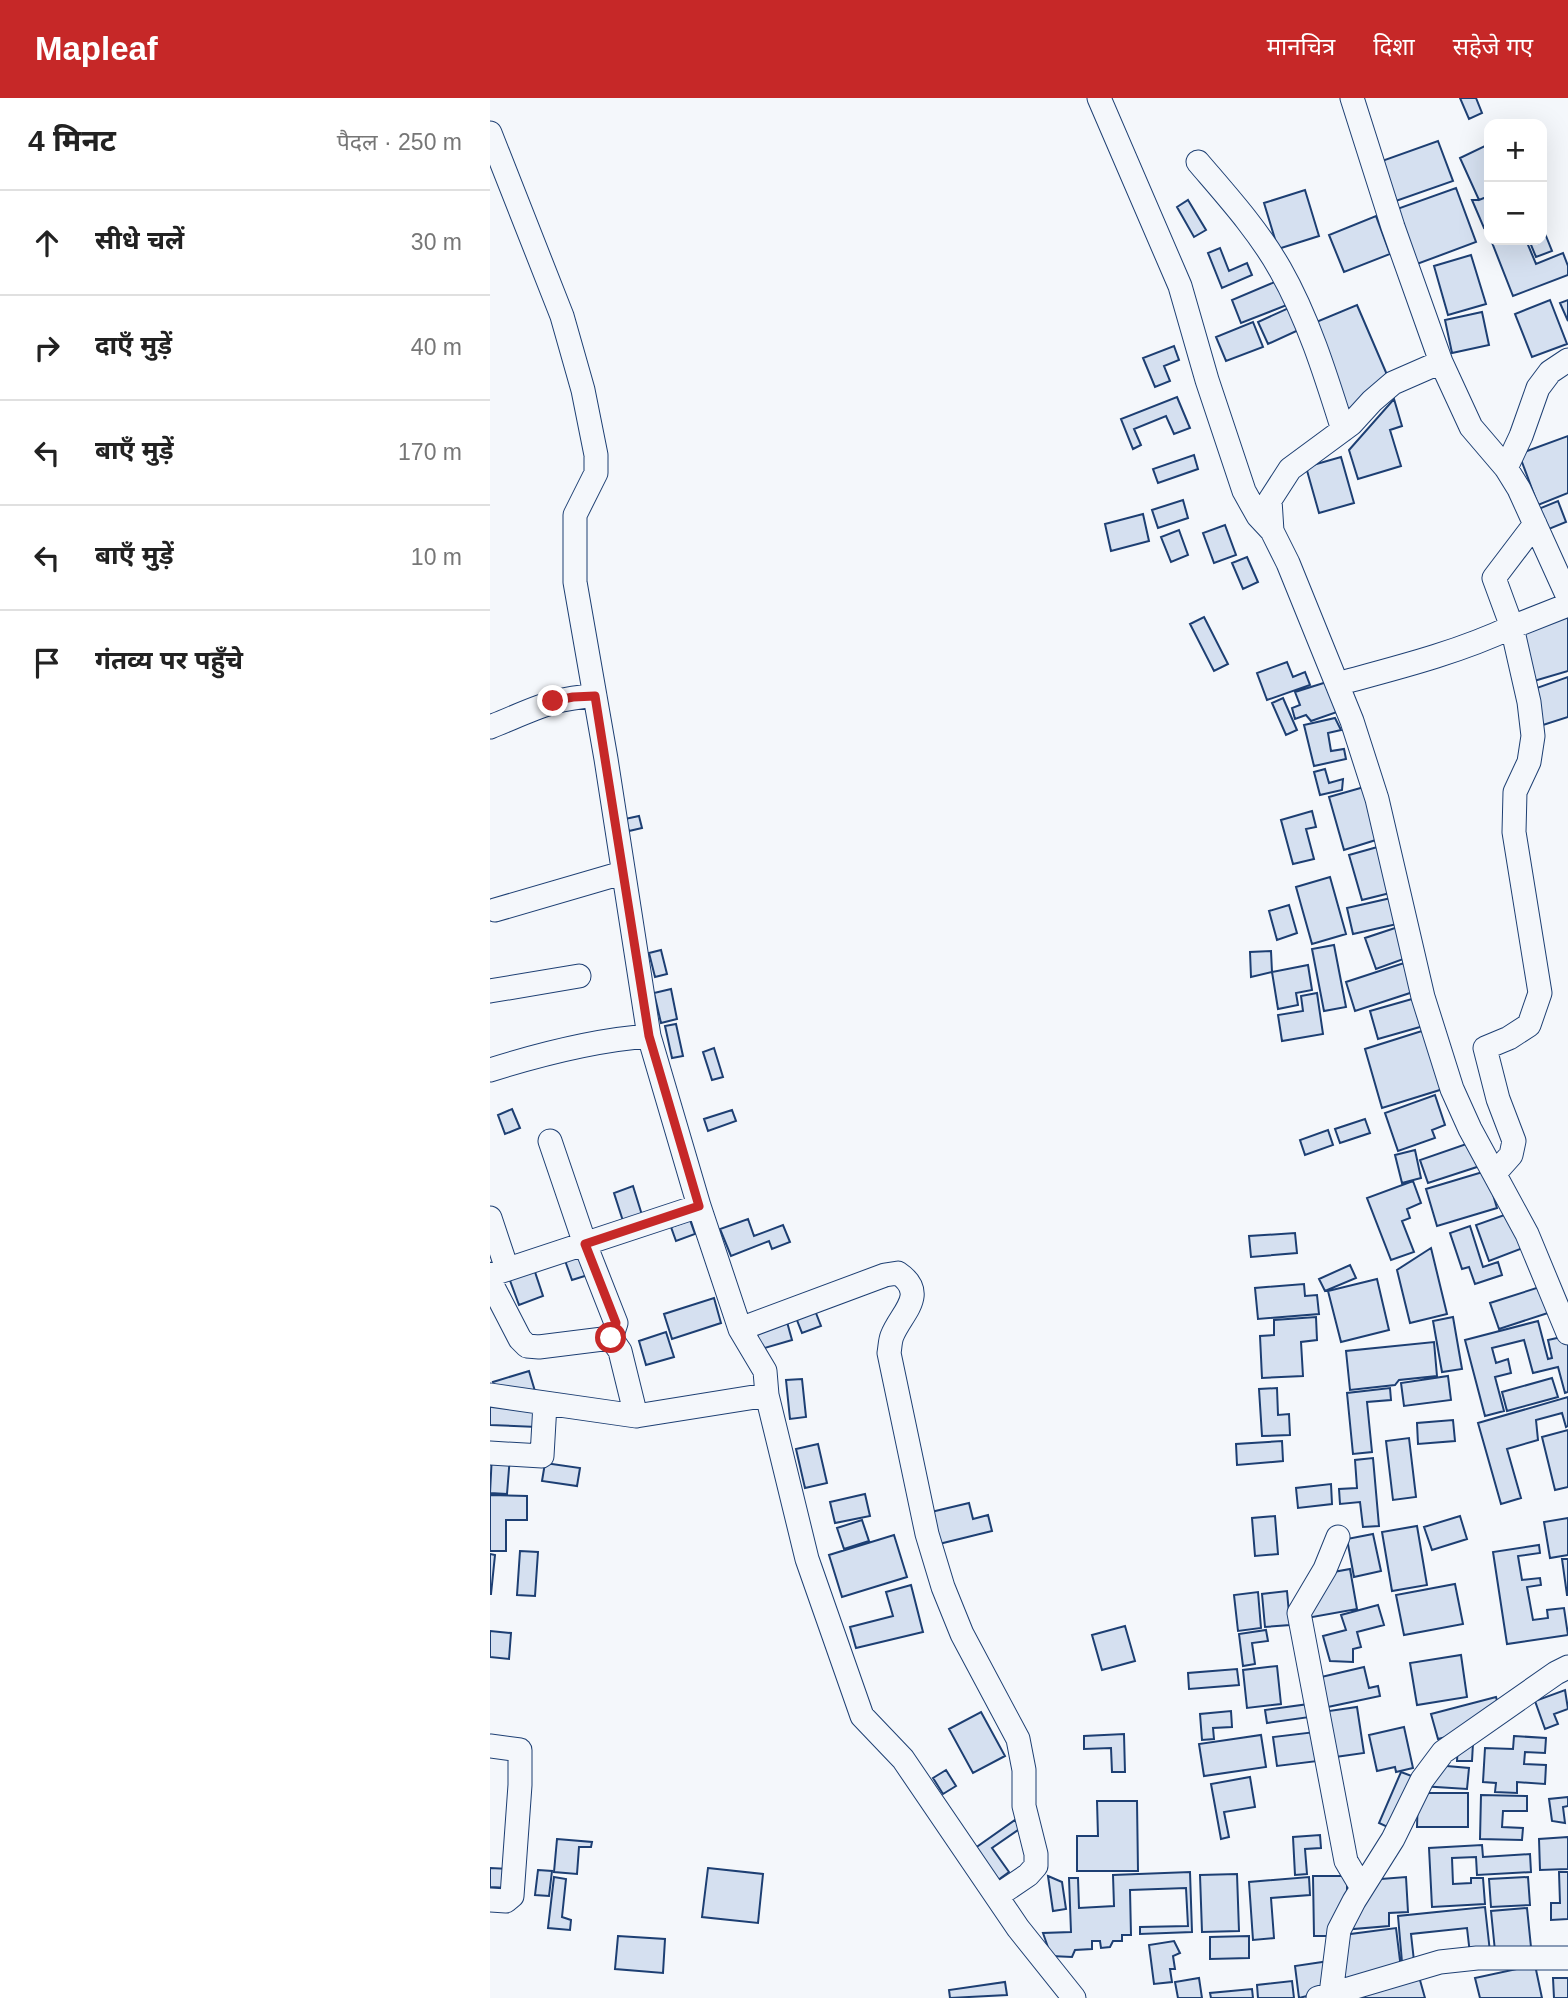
<!DOCTYPE html>
<html lang="hi">
<meta charset="utf-8">
<style>
:root{--surface:#fff;--page:#f2f2f2;--text:#222;--muted:#767676;--line:#e0e0e0;--accent:#c62828}
body{margin:0;font-family:Helvetica,"Noto Sans Devanagari",sans-serif;background:var(--page);color:var(--text)}
.controls{position:absolute;right:21px;top:21px;display:grid;overflow:hidden;border-radius:14px;box-shadow:0 7px 28px #0002}
.controls button{width:63px;height:63px;display:grid;place-items:center;padding:0;border:0;border-bottom:2px solid var(--line);background:var(--surface);color:var(--text);font:35px sans-serif}
.stop{position:absolute;width:21px;height:21px;margin:-16px;border:5px solid #c62828;border-radius:50%;background:#fff}
.stop.end{background:#c62828;border-color:#fff;box-shadow:0 2px 7px #0008}
.list{margin:0;padding:0;list-style:none}
h2{display:flex;justify-content:space-between;align-items:center;height:91px;margin:0;padding:0 28px;font-size:30px}
h2 small{font-size:23px;font-weight:400;color:var(--muted)}
.list li{display:grid;grid-template-columns:46px 1fr auto;gap:21px;align-items:center;box-sizing:border-box;height:105px;padding:0 28px;border-top:2px solid var(--line)}
.list b{display:block;font-size:26px;white-space:nowrap}
.list em{font-size:23px;font-style:normal;color:var(--muted)}
.icon{flex:none;width:38px;height:38px;fill:none;stroke:currentColor;stroke-width:2;stroke-linecap:round;stroke-linejoin:round}
.map{position:relative;flex:none;width:1078px;height:1900px;overflow:hidden}
header{display:flex;align-items:center;gap:42px;box-sizing:border-box;height:98px;padding:0 35px;background:var(--accent);color:#fff}
header strong{font-size:33px}
nav{display:flex;gap:38px;margin-inline-start:auto;font-size:24px}
main{display:flex}
aside{flex:1;background:var(--surface)}
.map>svg:first-child{display:block}
.building{fill:#d5e0f0;stroke:#1d3f73;stroke-width:2}
.lines{fill:none;stroke-linecap:round;stroke-linejoin:round}
.minor-casing{stroke:#1d3f73;stroke-width:25}
.minor{stroke:#f4f7fb;stroke-width:23}
.route{stroke:#c62828;stroke-width:9}
</style>
<header>
<strong>Mapleaf</strong>
<nav><a>मानचित्र</a><a>दिशा</a><a>सहेजे गए</a></nav>
</header>
<main>
<aside>
<h2>4 मिनट<small>पैदल · 250 m</small></h2>
<ul class="list">
<li><svg class="icon" aria-label="ahead" viewBox="0 0 24 24"><path d="M12 20V5M6 11l6-6 6 6"/></svg><div><b>सीधे चलें</b></div><em>30 m</em></li>
<li><svg class="icon" aria-label="right" viewBox="0 0 24 24"><path d="M7 20v-9h11M14 6l5 5-5 5"/></svg><div><b>दाएँ मुड़ें</b></div><em>40 m</em></li>
<li><svg class="icon" aria-label="left" viewBox="0 0 24 24"><path d="M17 20v-9H6M10 6l-5 5 5 5"/></svg><div><b>बाएँ मुड़ें</b></div><em>170 m</em></li>
<li><svg class="icon" aria-label="left" viewBox="0 0 24 24"><path d="M17 20v-9H6M10 6l-5 5 5 5"/></svg><div><b>बाएँ मुड़ें</b></div><em>10 m</em></li>
<li><svg class="icon" aria-label="arrive" viewBox="0 0 24 24"><path d="M6 21V4h12l-3 4 3 4H6"/></svg><div><b>गंतव्य पर पहुँचे</b></div></li>
</ul>
</aside>
<div class="map">
<svg width="1078" height="1900" viewBox="0 0 1078 1900">
<rect width="100%" height="100%" fill="#f4f7fb"/>
<path class="building" d="M970,0H986L992,15L979,21Z
M948,43L963,83L903,104L889,64Z
M999,46V98L989,102L970,60Z
M966,90L986,144L927,166L907,111Z
M815,92L829,138L788,151L774,105Z
M999,98V128L994,130L982,102H989Z
M698,102L716,132L704,139L687,109Z
M886,118L900,156L854,174L839,137Z
M1052,128L1062,153L1046,159L1039,142H1052Z
M1001,142H1036L1046,166L1073,155L1078,168V177L1023,198Z
M730,150L739,173L757,165L762,177L732,190L718,155Z
M981,157L996,206L958,217L944,168Z
M792,181L802,205L751,225L742,202Z
M1060,202L1077,246L1042,259L1025,216Z
M1078,202V223L1070,205Z
M867,207L898,279L856,314L819,227Z
M803,208L813,230L778,246L768,224Z
M992,214L999,247L962,255L955,222Z
M763,224L773,249L736,263L726,239Z
M684,248L689,262L674,268L680,283L665,289L653,260Z
M687,299L700,330L684,336L676,318L644,331L651,347L643,351L631,321Z
M904,301L912,328L900,332L911,368L868,381L859,352Z
M1078,338V395L1048,407L1029,356Z
M704,357L708,371L668,385L663,371Z
M851,359L864,405L829,415L816,369Z
M693,402L698,420L668,430L662,412Z
M1068,403L1076,424L1054,433L1046,412Z
M653,416L659,443L621,453L615,426Z
M735,427L746,457L724,465L713,435Z
M689,432L698,457L681,464L671,439Z
M757,459L768,484L753,491L742,465Z
M1078,513V573L1044,583L1027,531Z
M714,519L738,566L724,573L700,526Z
M797,564L803,579L815,574L820,587L777,602L767,575Z
M1078,579V619L1053,627L1041,592Z
M840,583L850,613L821,623L816,617L805,621L802,610L810,607L805,594Z
M793,600L807,632L796,637L782,605Z
M845,620L851,632L838,635L841,653L854,651L856,661L824,668L814,627Z
M835,671L839,685L853,681L852,692L830,697L824,674Z
M874,689L889,741L854,752L839,699Z
M822,713L826,729L816,731L824,761L803,766L791,722Z
M149,718L152,730L139,733L135,721Z
M891,748L904,794L872,802L859,757Z
M840,779L856,836L822,846L806,789Z
M901,800L907,826L863,836L857,810Z
M799,807L807,835L787,842L779,813Z
M908,829L919,859L886,871L875,840Z
M844,847L856,909L834,913L822,851Z
M171,852L177,876L165,879L159,855Z
M781,853L782,874L761,879L760,854Z
M914,865L923,894L865,913L856,884Z
M818,867L822,892L806,895L808,907L788,911L782,874Z
M181,891L187,921L171,925L164,895Z
M827,895L833,936L792,943L788,917L813,913L811,898Z
M929,899L937,927L888,941L880,913Z
M186,926L193,958L182,960L175,928Z
M935,932L953,991L892,1010L875,951Z
M224,950L233,979L222,982L213,954Z
M945,997L955,1027L942,1032L945,1040L908,1053L895,1015Z
M22,1011L30,1030L15,1036L8,1017Z
M242,1012L246,1023L218,1033L214,1021Z
M875,1021L880,1035L850,1045L845,1031Z
M838,1032L843,1047L815,1057L810,1042Z
M985,1043L993,1067L938,1085L930,1062Z
M925,1052L931,1080L912,1085L905,1057Z
M996,1073L1007,1110L947,1128L936,1091Z
M923,1083L931,1105L917,1111L920,1120L912,1123L924,1154L901,1162L877,1100Z
M143,1088L152,1117L133,1123L124,1095Z
M1020,1115L1033,1150L999,1163L986,1127Z
M258,1121L264,1138L293,1127L300,1144L282,1151L279,1143L241,1158L230,1131Z
M200,1122L205,1136L186,1143L181,1129Z
M980,1128L993,1169L1008,1164L1012,1177L985,1186L979,1169L972,1171L960,1135Z
M805,1135L807,1155L761,1159L759,1138Z
M941,1150L957,1216L920,1225L907,1172Z
M92,1151L101,1176L82,1182L73,1157Z
M860,1167L866,1180L835,1193L829,1181Z
M43,1168L53,1198L29,1207L18,1177Z
M887,1181L899,1232L851,1244L838,1193Z
M814,1186L815,1198L827,1197L829,1216L768,1221L765,1190Z
M1056,1187L1064,1213L1009,1231L1000,1205Z
M224,1200L231,1225L182,1241L174,1216Z
M324,1210L331,1228L312,1235L305,1217Z
M826,1219L827,1242L811,1244L813,1278L772,1280L770,1238L784,1237V1222Z
M963,1219L972,1271L952,1274L943,1223Z
M1048,1223L1058,1261L1062,1260L1058,1242L1076,1238L1078,1247V1294L1075,1295L1068,1269L1043,1275L1034,1242L1002,1250L1006,1265L1018,1261L1021,1275L1005,1279L1014,1313L995,1318L975,1242Z
M297,1224L302,1242L271,1251L266,1233Z
M176,1234L184,1259L156,1267L149,1243Z
M944,1244L947,1278L909,1282L905,1287L860,1292L856,1253Z
M39,1273L47,1300L6,1292L3,1284Z
M958,1278L961,1302L914,1308L911,1285Z
M1062,1280L1068,1299L1017,1313L1012,1294Z
M312,1281L316,1319L300,1321L296,1282Z
M787,1290L788,1317L799,1316L800,1337L772,1338L769,1291Z
M900,1290L901,1302L877,1304L882,1354L863,1356L857,1295Z
M1078,1299V1328L1076,1329L1072,1315L1046,1322L1048,1342L1017,1351L1031,1400L1011,1406L988,1325Z
M0,1308L47,1310V1329L0,1327Z
M963,1322L965,1343L928,1346L927,1325Z
M1078,1332V1389L1065,1392L1052,1339Z
M919,1340L926,1399L903,1402L896,1343Z
M792,1343L793,1363L747,1367L746,1346Z
M328,1346L337,1385L315,1390L306,1351Z
M2,1356L20,1358L17,1396L0,1395Z
M883,1360L889,1428L873,1429L870,1404L850,1406L849,1391L867,1390L865,1362Z
M55,1365L90,1370L87,1388L52,1383Z
M841,1386L842,1406L808,1410L806,1390Z
M375,1396L380,1418L345,1425L340,1404Z
M0,1397L37,1398V1422H16V1453H0Z
M479,1405L483,1421L498,1417L502,1433L449,1446L441,1414Z
M785,1418L788,1456L765,1458L762,1420Z
M970,1418L977,1441L942,1452L934,1429Z
M1078,1420V1457L1060,1460L1054,1424Z
M372,1422L379,1443L354,1451L347,1430Z
M927,1428L937,1487L902,1493L892,1434Z
M883,1436L891,1473L864,1479L857,1441Z
M404,1437L417,1479L352,1499L339,1457Z
M1049,1447L1050,1455L1028,1458L1032,1482L1050,1480L1051,1487L1037,1489L1043,1522L1058,1520L1057,1512L1074,1510L1078,1537L1017,1546L1003,1454Z
M30,1453L48,1454L45,1498L27,1497Z
M0,1456L5,1457L1,1496H0Z
M1072,1461H1078V1497H1077Z
M860,1471L867,1511L817,1520L833,1476Z
M965,1486L973,1526L914,1537L906,1497Z
M421,1487L433,1534L366,1550L360,1529L403,1518L396,1494Z
M797,1493L800,1527L775,1529L772,1496Z
M768,1494L771,1530L748,1533L744,1497Z
M888,1507L894,1527L867,1534L871,1549L863,1551V1564L840,1563L833,1538L856,1532L851,1517Z
M635,1528L645,1563L612,1572L602,1537Z
M776,1532L778,1543L762,1545L765,1566L753,1568L749,1536Z
M0,1533L21,1535L19,1561L0,1559Z
M971,1557L977,1599L927,1607L920,1565Z
M787,1568L791,1606L757,1610L753,1572Z
M874,1569L879,1590L888,1588L890,1598L833,1610L827,1580Z
M747,1571L749,1587L699,1591L698,1575Z
M1075,1592L1078,1611L1064,1616L1068,1626L1055,1631L1045,1603Z
M1006,1599L1008,1606L969,1636L948,1641L941,1616Z
M819,1606L820,1619L777,1625L775,1612Z
M867,1609L874,1655L838,1660L832,1614Z
M741,1613L742,1629L723,1630L724,1641L712,1642L710,1616Z
M491,1614L515,1658L483,1675L459,1631Z
M914,1629L923,1670L906,1674L905,1669L887,1673L879,1637Z
M825,1634L828,1663L787,1668L783,1639Z
M634,1636L635,1674H622L621,1650L594,1651V1638Z
M771,1637L776,1669L714,1678L709,1646Z
M1024,1638L1056,1640L1055,1655L1035,1654L1034,1666L1056,1667L1055,1686L1027,1684V1695L1005,1694L1006,1685L993,1684L995,1650L1023,1651Z
M968,1645H983L982,1663H967Z
M945,1667L979,1670L977,1691L931,1688Z
M456,1672L466,1688L453,1696L443,1680Z
M911,1674L927,1680L904,1732L889,1725Z
M760,1679L765,1709L734,1714L739,1739L731,1741L721,1686Z
M928,1695H978V1729H927Z
M991,1697L1037,1698V1713H1013L1012,1729L1033,1730L1032,1742L990,1741Z
M1078,1699V1708L1073,1709L1075,1725L1062,1723L1059,1701Z
M607,1703H647L648,1773H587V1738H608Z
M525,1722L531,1730L502,1750L519,1774L504,1785L481,1753Z
M830,1737L831,1750L815,1751L817,1776L805,1777L803,1739Z
M1078,1739V1771L1050,1772L1049,1741Z
M67,1741L102,1744L101,1749H89L87,1776L64,1774Z
M992,1747L993,1759L1040,1756L1041,1774L987,1777L986,1759L962,1760L963,1786L981,1785V1780H993L995,1806L942,1809L939,1750Z
M0,1770L21,1771L20,1790L0,1789Z
M218,1770L273,1776L268,1825L212,1819Z
M48,1772L62,1773L59,1798L45,1797Z
M700,1774L702,1834L650,1836V1829L698,1828L696,1790L640,1792L641,1837H632V1843H623L620,1849L611,1850L610,1843H602V1851L585,1852L582,1859L561,1858L553,1835L581,1834L579,1780H588L589,1810L624,1808L623,1777Z
M1069,1774H1078V1821L1061,1822V1805H1070Z
M747,1776L749,1833L712,1834L710,1777Z
M558,1778L572,1784L576,1811L563,1813Z
M823,1778H857V1800L845,1838H824Z
M64,1779L76,1781L72,1819L81,1822L80,1832L58,1830Z
M819,1779L820,1797L781,1800L784,1840L763,1842L759,1784Z
M916,1779L918,1814L899,1815V1828L851,1832L878,1782Z
M1038,1779L1040,1807L1001,1809L999,1781Z
M995,1809L1000,1854L980,1856L977,1830L921,1836L924,1863L912,1864L908,1818Z
M1037,1810L1041,1849L1005,1853L1001,1813Z
M906,1830L911,1871L845,1891L853,1837Z
M128,1838L175,1841L173,1875L125,1871Z
M759,1838V1860L720,1861V1839Z
M684,1843L690,1855L683,1858L685,1871H680L682,1884L664,1886L659,1847Z
M839,1863L833,1894L809,1900L805,1868Z
M1045,1867L1052,1900H990L985,1880Z
M928,1875L935,1900H864Z
M709,1880L712,1900H688L685,1884Z
M1063,1880H1078V1900H1064Z
M802,1883L804,1900H768L767,1887Z
M515,1884L517,1897L460,1900L459,1892Z
M762,1891L763,1900H721L720,1895Z"/>
<g class="lines">
<g class="minor-casing">
<path id="minor" d="M609,0L690,188L717,282L754,393L768,418L782,433
M862,0L903,129L951,264L981,329L1016,370L1029,391L1078,499
M0,35L72,218L93,292L106,357V375L85,417V484L116,661L159,938L209,1108L250,1231L275,1273L277,1297L317,1461L372,1618L413,1661L528,1830L584,1900
M708,64C737,98 768,132 790,171C818,220 836,278 853,332
M951,264L903,285L882,303L861,326L800,371L780,402L782,433L798,465L862,623L887,701L933,899L962,991L980,1031L1037,1136L1078,1235
M1016,370L1031,338L1048,290L1060,274L1078,262
M847,586C906,570 967,555 1022,529L1004,480L1045,426
M0,629C38,614 64,599 105,598
M5,812L132,775
M0,893L89,878
M0,972C51,956 105,942 159,938
M60,1043L95,1146L126,1225L121,1240
M1005,1075L1021,1057L1024,1043L1008,1001L995,950L1019,940L1039,927L1050,895L1024,734L1025,694L1039,664L1043,638L1039,604L1022,529L1078,507
M0,1120L17,1171
M0,1177L209,1108
M0,1183L30,1241L37,1248L49,1249L121,1240L130,1253L146,1318
M250,1231L395,1177L408,1175C439,1196 411,1215 402,1238C400,1243 400,1250 399,1255L437,1436L453,1489L472,1536L528,1641L534,1672V1708L546,1756V1768L538,1777L507,1798
M0,1297L146,1318L277,1297
M0,1355L52,1358L55,1306
M848,1439L835,1471L809,1515L856,1763L872,1790
M0,1648L30,1652V1687L22,1798L16,1803L0,1802
M841,1896L849,1832L864,1803L903,1741L932,1682L953,1654L1066,1575L1078,1569
M828,1900L950,1864L987,1860H1078"/>
</g>
<use href="#minor" class="minor"/>
</g>
<g class="lines">
<path class="route" d="M63,603L83,599L105,598L159,938L209,1108L95,1146L126,1225L121,1240"/>
</g>
</svg>
<div class="controls">
<button>+</button>
<button>−</button>
</div>
<div class="stop" style="left:121px;top:1240px"></div>
<div class="stop end" style="left:63px;top:603px"></div>
</div>
</main>
